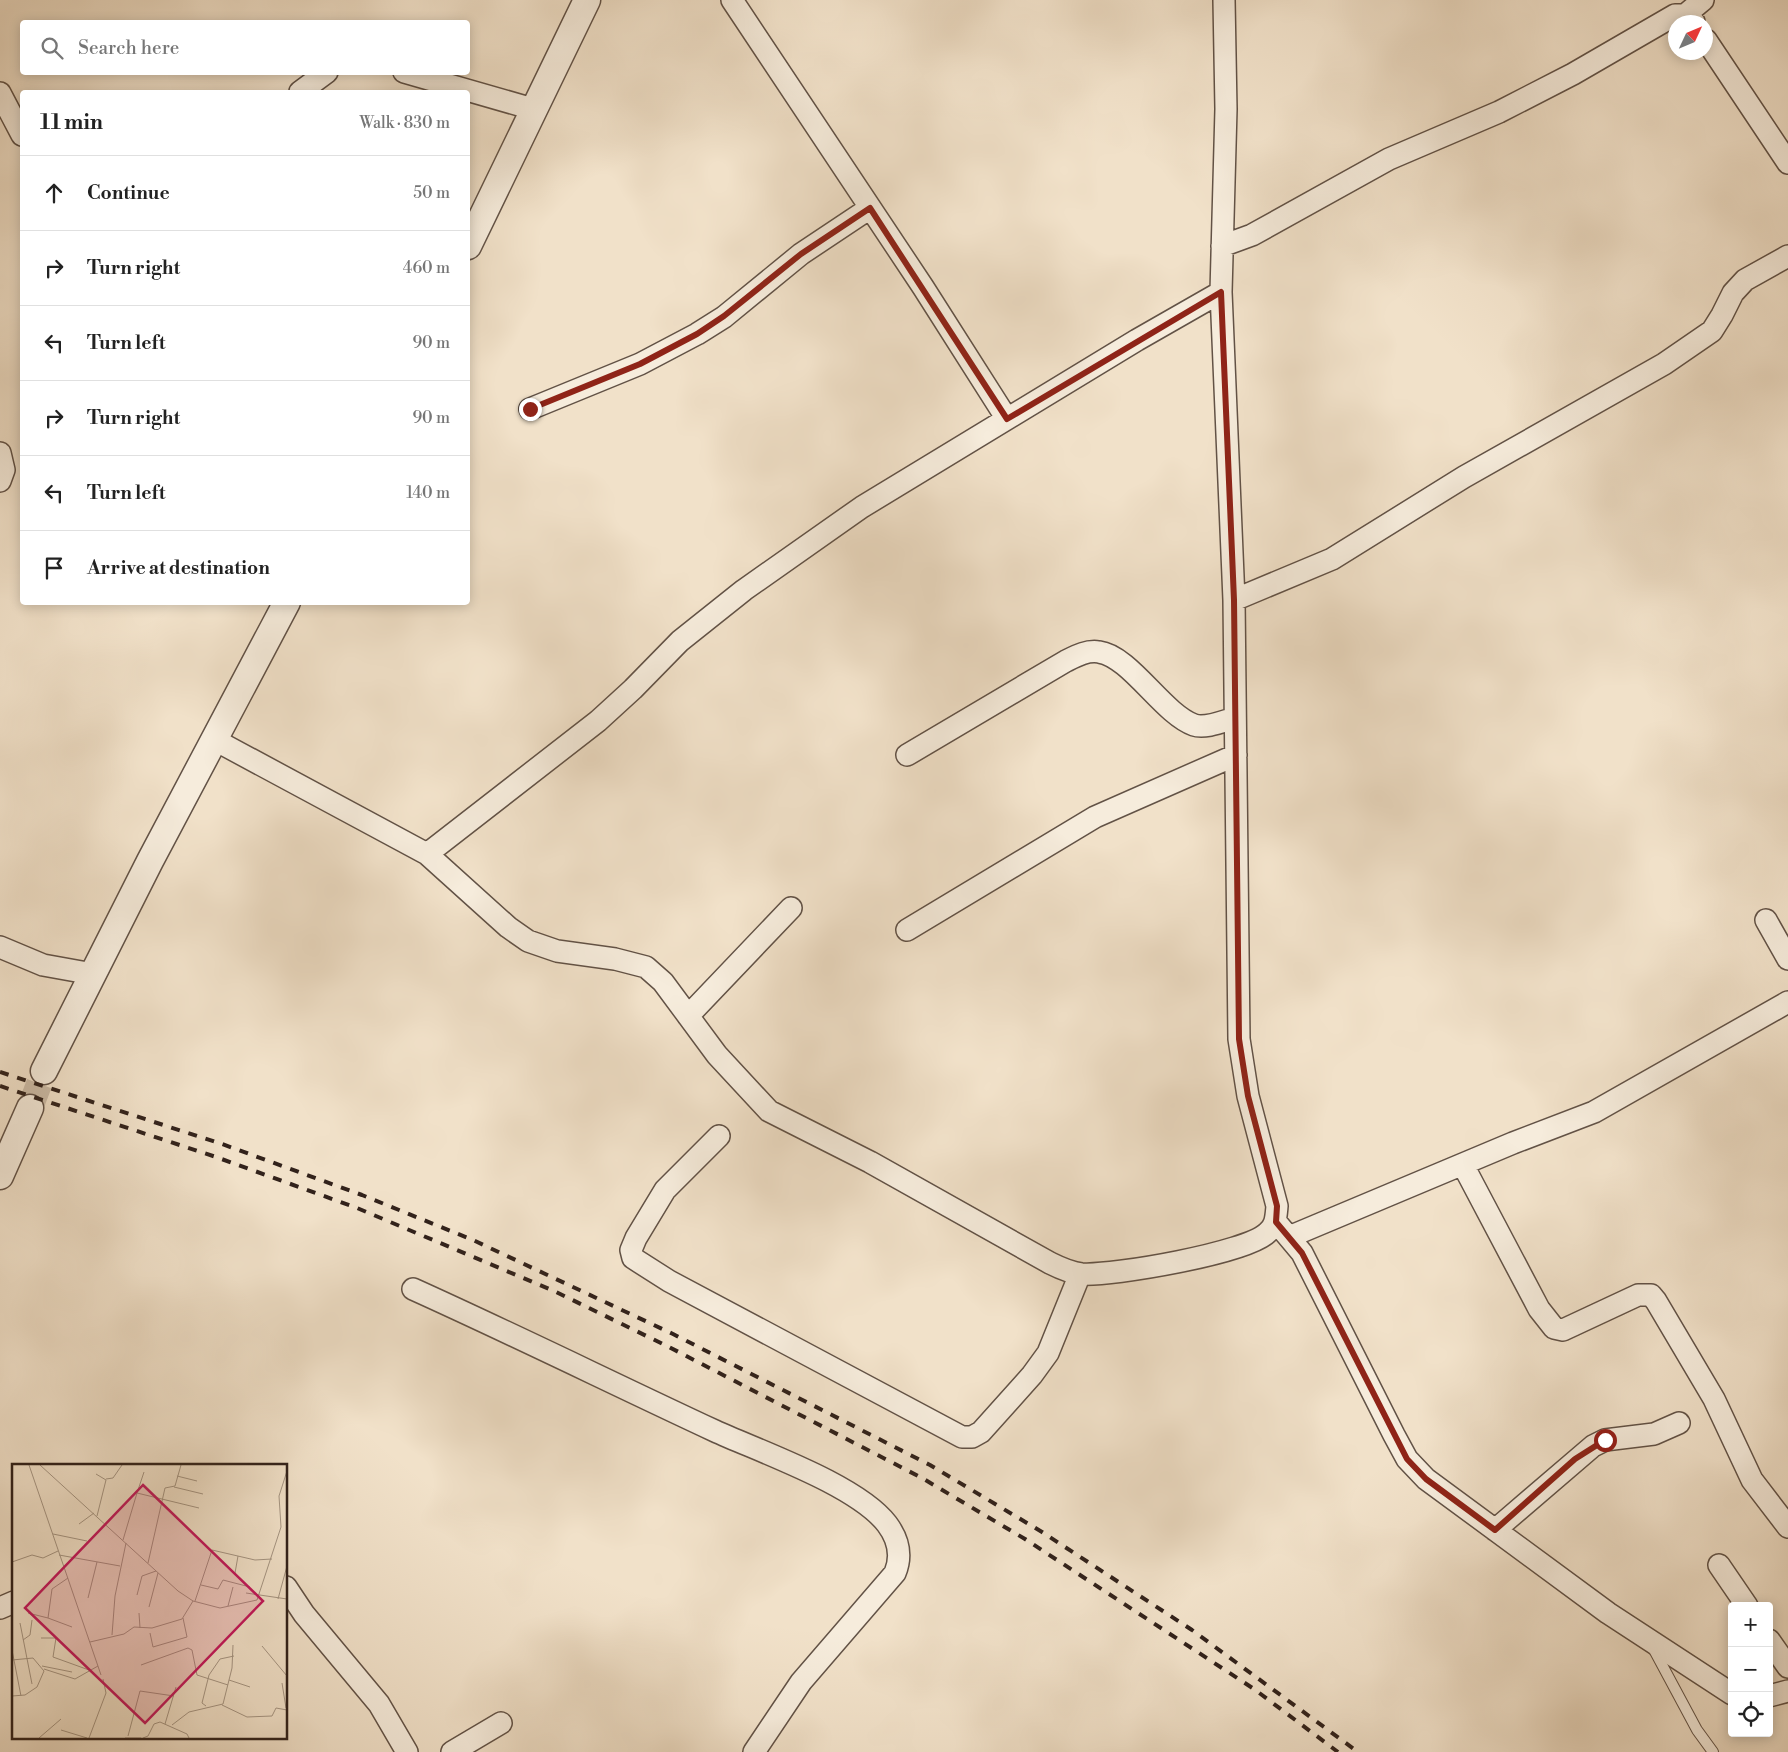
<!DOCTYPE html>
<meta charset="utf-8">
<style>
:root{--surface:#fff;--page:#f6f6f6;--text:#222;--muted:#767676;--line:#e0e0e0}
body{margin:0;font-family:"Libre Bodoni",serif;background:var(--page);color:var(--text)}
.controls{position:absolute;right:15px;bottom:15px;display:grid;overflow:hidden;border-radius:5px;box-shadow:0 2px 12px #0003}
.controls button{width:45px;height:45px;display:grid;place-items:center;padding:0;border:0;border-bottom:1px solid var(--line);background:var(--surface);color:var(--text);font:25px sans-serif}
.compass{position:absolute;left:1668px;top:15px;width:45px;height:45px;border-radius:50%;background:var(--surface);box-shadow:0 2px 12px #0003;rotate:46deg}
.stop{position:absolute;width:15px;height:15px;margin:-11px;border:4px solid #8f2418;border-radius:50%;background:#fff}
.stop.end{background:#8f2418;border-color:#fff;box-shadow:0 1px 5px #0008}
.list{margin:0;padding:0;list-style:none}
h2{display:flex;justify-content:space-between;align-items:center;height:65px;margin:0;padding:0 20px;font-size:21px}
h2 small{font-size:16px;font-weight:400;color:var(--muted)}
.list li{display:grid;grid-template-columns:32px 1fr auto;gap:15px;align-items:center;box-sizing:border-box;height:75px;padding:0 20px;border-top:1px solid var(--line)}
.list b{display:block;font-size:19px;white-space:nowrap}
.list em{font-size:16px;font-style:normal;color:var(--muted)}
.icon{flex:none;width:28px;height:28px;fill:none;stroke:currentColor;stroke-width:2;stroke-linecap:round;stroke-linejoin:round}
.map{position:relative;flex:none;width:1788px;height:1752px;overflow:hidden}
.search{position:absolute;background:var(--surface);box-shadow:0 2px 12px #0003;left:20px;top:20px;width:450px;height:55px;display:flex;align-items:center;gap:12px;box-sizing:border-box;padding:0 18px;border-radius:5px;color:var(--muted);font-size:19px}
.panel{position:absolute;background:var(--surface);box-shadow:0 2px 12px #0003;left:20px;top:90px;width:450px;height:515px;border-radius:5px}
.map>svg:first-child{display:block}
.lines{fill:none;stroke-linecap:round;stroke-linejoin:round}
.tertiary-tunnel{stroke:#cbbba6;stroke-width:26;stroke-dasharray:26 13;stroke-linecap:butt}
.service-casing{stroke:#625246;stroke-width:12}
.minor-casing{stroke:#625246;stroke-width:24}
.tertiary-casing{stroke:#625246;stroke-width:29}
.service{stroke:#f6ecdc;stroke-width:10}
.minor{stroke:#f6ecdc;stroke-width:21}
.tertiary{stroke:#f6ecdc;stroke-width:26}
.rail{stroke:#32221b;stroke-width:4;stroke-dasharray:9 9;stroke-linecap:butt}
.route{stroke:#8f2418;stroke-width:6}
.inset-road{fill:none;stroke:#a59583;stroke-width:1}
.view{fill:#c2185b;fill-opacity:0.15;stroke:#c2185b;stroke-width:2.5}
.inset-edge{fill:none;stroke:#32221b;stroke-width:2.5}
</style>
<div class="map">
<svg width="1788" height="1752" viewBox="0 0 1788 1752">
<rect width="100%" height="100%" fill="#f1e1c9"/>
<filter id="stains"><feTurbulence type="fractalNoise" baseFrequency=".004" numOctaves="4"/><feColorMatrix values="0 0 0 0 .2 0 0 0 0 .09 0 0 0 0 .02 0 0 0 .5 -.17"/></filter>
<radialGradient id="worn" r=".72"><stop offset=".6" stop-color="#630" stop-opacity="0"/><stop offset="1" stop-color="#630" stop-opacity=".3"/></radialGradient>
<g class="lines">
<path class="tertiary-tunnel" d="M30,1108L44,1071"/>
<g class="service-casing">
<path id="service" d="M1653,1648L1697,1730L1713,1752"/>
</g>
<g class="minor-casing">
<path id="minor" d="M732,0L923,287L1007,419
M1685,15L1703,0
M1706,40L1788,163
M404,72L533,109
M300,92L327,72
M0,93L22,135
M1222,246L1252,235L1389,159L1499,112L1573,74L1675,15H1685L1694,22
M530,409L640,364L697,334L724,317L801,254L870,208
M0,453L4,470L0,481
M1234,600L1332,559L1464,477L1664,364L1712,331L1722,315L1733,293L1745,280L1788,256
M215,740L427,854L508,927L528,941L557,951L615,959L646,967L663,982L717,1055L769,1111L870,1162L1050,1263C1060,1268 1071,1273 1082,1274C1113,1276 1246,1253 1267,1233C1276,1226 1276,1217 1277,1206L1248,1096L1239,1039L1234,600L1221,292L1226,109L1224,0
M907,755L1066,661C1076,656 1087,650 1099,652C1130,656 1163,714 1194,725C1205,729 1224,721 1235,718
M427,854L598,721L633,689L680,641L744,590L862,507L1137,340L1221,292
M1766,920L1788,959
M907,930L1095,817L1236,755
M0,947L43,965L93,974
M688,1016L791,908
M719,1136L665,1190L636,1238L631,1250L633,1258L669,1281L962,1437H972L981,1432L1032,1375L1048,1353L1080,1274
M1463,1165L1539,1309L1554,1328L1563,1330L1638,1295H1651L1656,1301L1714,1399L1752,1480L1788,1527
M1276,1222L1302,1253L1394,1435L1407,1459L1426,1479L1608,1613L1732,1694
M1289,1237L1513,1143L1594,1112L1788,1002
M413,1289C515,1335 614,1384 715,1431C761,1452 857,1485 887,1524C899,1540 902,1556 895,1573L801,1682L754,1752
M1495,1530L1593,1446L1605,1440L1654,1434L1679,1423
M1719,1565L1747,1606
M286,1587L304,1614L379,1704L407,1752
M0,1608L14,1602
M1769,1640L1788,1667
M1769,1696L1788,1691
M452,1752L501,1723"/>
</g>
<g class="tertiary-casing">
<path id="tertiary" d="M468,246L587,0
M44,1071L150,861L287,602
M0,1176L30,1108"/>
</g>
<use href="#service" class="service"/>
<use href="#minor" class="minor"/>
<use href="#tertiary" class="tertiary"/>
<path class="rail" d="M0,1072L222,1144L362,1195L473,1240L673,1334L930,1465L1042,1532L1192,1630L1358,1752
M0,1086L216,1157L357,1208L554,1291L667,1346L922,1478L1025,1539L1254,1689L1338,1752"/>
</g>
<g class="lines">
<path class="route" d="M530,409L640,364L697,334L724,316L801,254L870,208L1007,419L1221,292L1234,600L1239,1039L1248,1096L1277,1206L1276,1222L1302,1253L1407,1459L1426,1479L1495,1530L1575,1459L1605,1440"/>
</g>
<g transform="translate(12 1464)">
<rect width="275" height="275" fill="#f1e1c9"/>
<path class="inset-road" d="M17,1L89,211M28,1L166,127L181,137L170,155L140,164L122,163L112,170L78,178M84,10L94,16L85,52M165,12L185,17M94,15L101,14L110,1M162,23L191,30M125,29L132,8M67,60L82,49M41,70L75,77M111,76L125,29L187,44M47,91L108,102M0,98L20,91L31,94L46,87M136,99L153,24L163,22L169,1M223,109L226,92M56,114L40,125L36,154L60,163M189,121L206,125L211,116L238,123M234,129L275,135M125,131L130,112L144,107M76,134L85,98M266,135L275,102M181,137L208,144L245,136L269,63L267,32L275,7M183,137L200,86L243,96L260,95M216,142L221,123M137,143L146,109M16,149L36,154M127,149L128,164M8,159L20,220M138,169L141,183L175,173L171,154M100,171L103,132L114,79M29,174H44L41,193L77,206M11,176L18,171L20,156M250,182L275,212M0,186L9,232M0,196L21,194L32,207L25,223L13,231L0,232M129,201L176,184L180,186L185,211L216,221M30,202L60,208M32,205L63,215L86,202M217,216L238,223M270,219L274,244M210,241L235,253L260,252L264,244L275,246M194,242L190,239L197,211L208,195L222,192M153,260L164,223M160,261L177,248L211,240L220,204L221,181M49,266L75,274M116,272L128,227L162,232M27,274L49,255M77,274L94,229L91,215M113,274H129M131,274L136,272L142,260L148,258L175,270L177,274"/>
<path class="view" d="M131,21L251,137L133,259L13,144Z"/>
<rect width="275" height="275" class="inset-edge"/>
</g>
<rect width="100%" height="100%" filter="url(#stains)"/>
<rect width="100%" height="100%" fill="url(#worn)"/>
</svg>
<div class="controls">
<button>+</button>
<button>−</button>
<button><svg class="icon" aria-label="locate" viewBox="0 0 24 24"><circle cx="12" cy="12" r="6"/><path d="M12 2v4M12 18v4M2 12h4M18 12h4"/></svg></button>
</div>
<svg class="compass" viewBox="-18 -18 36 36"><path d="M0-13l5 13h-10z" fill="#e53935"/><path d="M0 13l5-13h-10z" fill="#767676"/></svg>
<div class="stop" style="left:1605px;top:1440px"></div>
<div class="stop end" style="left:530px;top:409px"></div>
<div class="search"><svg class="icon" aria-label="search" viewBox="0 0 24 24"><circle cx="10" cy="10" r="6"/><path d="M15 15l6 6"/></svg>Search here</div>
<section class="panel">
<h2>11 min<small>Walk · 830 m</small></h2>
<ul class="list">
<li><svg class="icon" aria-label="ahead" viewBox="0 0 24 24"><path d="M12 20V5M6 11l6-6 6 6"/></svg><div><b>Continue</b></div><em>50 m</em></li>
<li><svg class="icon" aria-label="right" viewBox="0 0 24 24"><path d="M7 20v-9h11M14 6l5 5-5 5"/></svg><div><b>Turn right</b></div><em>460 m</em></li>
<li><svg class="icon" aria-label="left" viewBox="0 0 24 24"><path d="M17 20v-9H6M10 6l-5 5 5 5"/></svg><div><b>Turn left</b></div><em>90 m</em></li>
<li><svg class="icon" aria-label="right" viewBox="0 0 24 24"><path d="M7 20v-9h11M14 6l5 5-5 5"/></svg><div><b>Turn right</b></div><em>90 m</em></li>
<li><svg class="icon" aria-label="left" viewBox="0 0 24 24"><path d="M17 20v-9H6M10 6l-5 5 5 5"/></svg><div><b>Turn left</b></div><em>140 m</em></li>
<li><svg class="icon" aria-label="arrive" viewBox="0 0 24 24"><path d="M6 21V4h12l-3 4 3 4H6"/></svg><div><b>Arrive at destination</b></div></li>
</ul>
</section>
</div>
